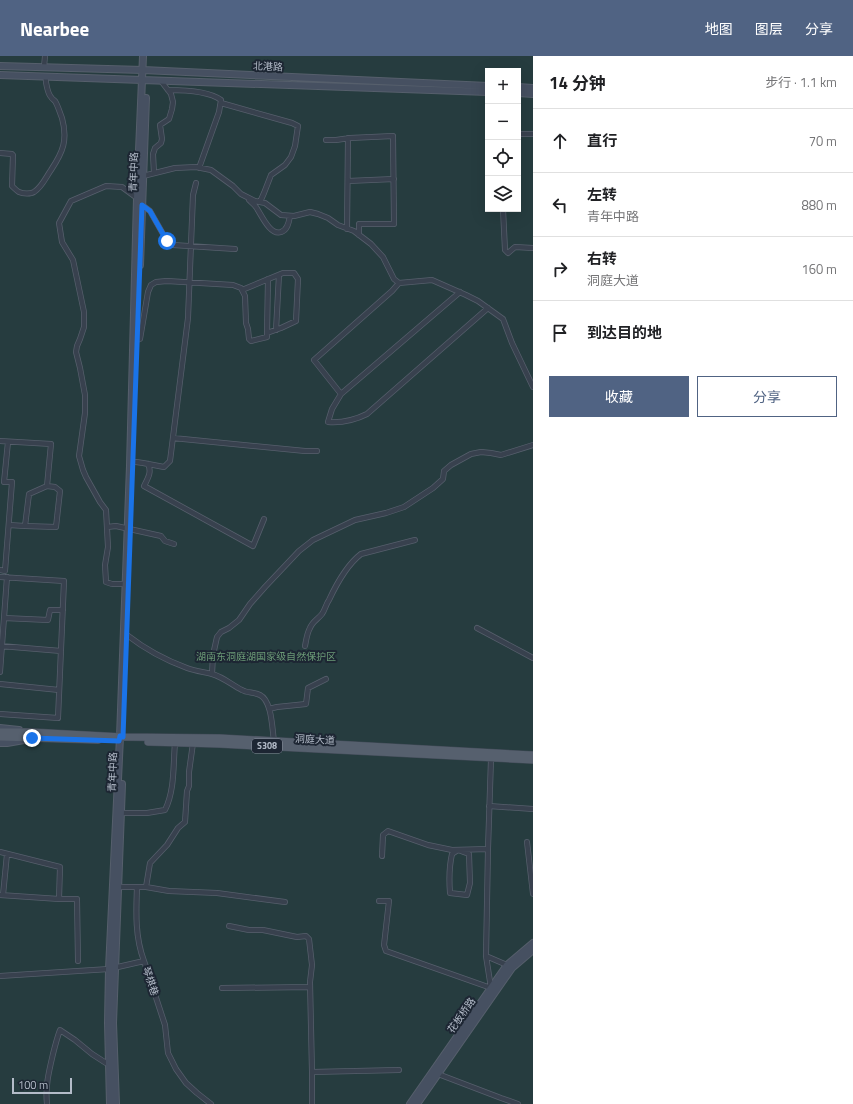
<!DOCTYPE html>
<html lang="zh">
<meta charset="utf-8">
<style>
:root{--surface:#fff;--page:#f2f2f2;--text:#202124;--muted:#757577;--line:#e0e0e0;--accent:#506383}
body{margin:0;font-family:"Titillium Web","Noto Sans SC",sans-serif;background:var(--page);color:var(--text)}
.controls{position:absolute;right:12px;top:12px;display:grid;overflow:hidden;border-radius:0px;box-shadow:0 4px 16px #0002}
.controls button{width:36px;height:36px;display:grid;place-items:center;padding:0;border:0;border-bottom:1px solid var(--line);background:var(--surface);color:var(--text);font:20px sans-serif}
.scale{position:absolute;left:12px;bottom:10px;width:60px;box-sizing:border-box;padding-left:4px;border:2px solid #b4bcc9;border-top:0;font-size:11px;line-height:14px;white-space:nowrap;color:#b4bcc9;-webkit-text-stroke:3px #1d2633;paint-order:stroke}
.stop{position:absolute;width:12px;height:12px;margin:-9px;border:3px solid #1a73e8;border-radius:50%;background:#fff}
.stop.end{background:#1a73e8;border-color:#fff;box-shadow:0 1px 4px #0008}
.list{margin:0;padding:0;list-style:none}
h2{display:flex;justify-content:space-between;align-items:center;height:52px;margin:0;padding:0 16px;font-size:17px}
h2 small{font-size:13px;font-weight:400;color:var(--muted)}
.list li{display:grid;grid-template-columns:26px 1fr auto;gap:12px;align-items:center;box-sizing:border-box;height:64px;padding:0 16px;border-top:1px solid var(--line)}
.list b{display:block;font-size:15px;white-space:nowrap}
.list p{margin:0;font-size:13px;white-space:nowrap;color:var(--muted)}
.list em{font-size:13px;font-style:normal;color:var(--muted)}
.actions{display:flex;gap:8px;padding:12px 16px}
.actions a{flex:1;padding:9px 0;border:1px solid var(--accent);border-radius:0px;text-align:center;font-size:14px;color:var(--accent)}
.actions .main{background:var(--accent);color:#fff}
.icon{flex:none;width:22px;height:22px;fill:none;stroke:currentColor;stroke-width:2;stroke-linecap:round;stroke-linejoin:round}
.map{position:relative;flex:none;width:533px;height:1048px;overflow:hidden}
header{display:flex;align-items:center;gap:24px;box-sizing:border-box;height:56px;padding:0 20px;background:var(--accent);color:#fff}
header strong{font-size:19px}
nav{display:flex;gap:22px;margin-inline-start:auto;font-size:14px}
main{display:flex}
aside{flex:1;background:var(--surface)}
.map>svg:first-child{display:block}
.green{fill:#263c3f;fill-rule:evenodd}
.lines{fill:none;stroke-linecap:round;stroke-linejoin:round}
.street-casing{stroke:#565f6c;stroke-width:6}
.secondary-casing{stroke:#565f6c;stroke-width:8}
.primary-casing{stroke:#414a57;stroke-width:8}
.street{stroke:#38414e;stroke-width:4.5}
.secondary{stroke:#465061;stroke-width:6}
.primary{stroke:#56606e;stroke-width:7}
.route{stroke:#1a73e8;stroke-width:5}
.labels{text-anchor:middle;stroke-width:4;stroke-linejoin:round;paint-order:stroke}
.shield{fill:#1d2633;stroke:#878f9c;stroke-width:1}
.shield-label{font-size:9px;font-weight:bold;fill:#b4bcc9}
.street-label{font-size:10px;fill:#b4bcc9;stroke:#1d2633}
.park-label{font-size:10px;fill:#6b9a76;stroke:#1d2633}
</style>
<header>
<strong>Nearbee</strong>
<nav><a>地图</a><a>图层</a><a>分享</a></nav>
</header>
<main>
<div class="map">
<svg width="533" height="1048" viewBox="0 0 533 1048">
<rect width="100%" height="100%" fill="#242f3e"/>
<path class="green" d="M0,0H533V1048H0ZM488,15H518V153H488Z"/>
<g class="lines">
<g class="street-casing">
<path id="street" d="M44,11L45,0
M168,34C183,34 209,35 221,44L219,56L199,112
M221,47L292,67L298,70L295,90L291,101L285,109L271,119L264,137L260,146
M518,78H533
M326,84H336L350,82L393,80L394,168H359V179
M0,97L12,98L13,99L12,130C14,132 17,135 19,136C23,138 31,138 34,136C42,131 46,121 51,114C63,96 68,84 62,62C60,57 58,50 55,45C54,44 52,43 51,41C48,38 45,25 46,21
M154,117L153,98L155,92L161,87L162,83L160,69L169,63L172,53L173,46L171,38L161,25
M143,120L175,112L196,111L211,114L233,130L241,138L255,145L265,147L281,159L294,160L310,156L318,158L328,162L338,169L354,175L371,188L383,201L394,223L399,227L432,224L466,239L478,245L503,263L512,287L533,331
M348,125L394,123
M249,144C251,146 254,148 256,151C261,158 270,180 281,176C288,174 289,165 290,160
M142,149L150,155L167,185L173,189L235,193
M503,153L505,194L508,197L515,191L533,192
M347,173L348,82
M399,227L392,235L314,304L341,338L460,236
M276,274L279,219
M267,277L268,223
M137,284L140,283L148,236L151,229L156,226L167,225L233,229L241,232L245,240L246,267L248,273L249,283L251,285L267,281V277L281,272L296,265L298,223L294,217H283L242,234
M341,338L332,353L328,366C342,367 355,364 367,358L488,252
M173,382L305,395H317
M0,385L51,388L47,430L55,431L60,435L56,471L25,470
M136,406L143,407L164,411L170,405L188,262L193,139L196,127
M148,408C152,416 148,422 144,430L253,490L264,463
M9,469L25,470L29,438L47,430
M107,471L116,470L161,480L165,485L174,488
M0,514L5,515L12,426H4L8,386
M0,521L64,525L58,662L0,658
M125,528H112L106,526L105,509L108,491L106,454L100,446L86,421L83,414L79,400L85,357V339L80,312L76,296L77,290L80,283L84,271V256L73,204L62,186L59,167L71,145L106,130L122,131L137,142
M4,562L48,564L50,554H63
M477,572L533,602
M127,579C145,593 165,604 187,612C195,615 204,616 212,618L213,599L217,581L221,576L229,572L239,564L250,548L265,531L299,495L313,484L355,464L386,457L404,451L433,432L443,423L444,415L451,409L471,398L481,396L491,397L501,399L533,389
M1,590L61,595
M305,590C306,585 307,577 310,572C312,566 318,563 322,558C325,554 326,548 329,544C336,529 348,508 361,498L415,484
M0,616L7,521
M212,618C223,621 232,629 242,634C247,637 254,636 260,639C272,645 272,672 274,685
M0,628L59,634
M269,653L277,651L306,648L308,632L326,623
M489,750L533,753
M121,757H147L165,754C175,734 173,709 175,687
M527,786L533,838
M458,794L469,798L470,827L467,839L450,837C449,824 449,811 452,798Z
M0,796L60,811L59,843H77L78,905
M382,800L383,779L388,775L428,789L452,794L488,793
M118,831H146L169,835L217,837L285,846
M137,831C136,857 135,881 144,905
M146,831L150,807L167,789L178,772L185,766L187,735L189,730V716L193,687
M0,839L59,843
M3,839L7,798
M379,845H389L384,889L386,895L491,932L486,900L488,793L491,703
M229,870L249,874H263L297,881L306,880L309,883L312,909L310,926L312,1016
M486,900L507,909
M0,920L109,913L144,905L165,969L168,997L176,1013L186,1027L197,1037L211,1048
M222,932L310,931
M438,1018L501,1042L518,1048
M47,1048C45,1031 49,1015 53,998C55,990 57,982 60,974L75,984L92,998L106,1007
M312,1048V1016L399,1014"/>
</g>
<g class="secondary-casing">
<path id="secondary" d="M0,10L143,14L488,30
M0,19L488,36
M518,31L533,32
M518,37L533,38
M140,209L146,42
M0,672L19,674
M0,687H7L24,684
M110,1048L108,967L109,913L120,681L130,410L137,142L143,0
M116,1048L113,967L122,728
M410,1048L507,909L533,887
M417,1048L512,912L533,894"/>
</g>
<g class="primary-casing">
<path id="primary" d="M0,676H30L123,681L220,682L533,699
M0,681L98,684
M148,686L219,688L533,704"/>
</g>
<use href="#street" class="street"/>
<use href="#secondary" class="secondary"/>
<use href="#primary" class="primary"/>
</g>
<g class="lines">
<path class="route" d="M32,682L119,685L120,680L123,681L142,149L150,155L167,185"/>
</g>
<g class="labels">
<rect class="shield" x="252" y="683" width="30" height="14" rx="3"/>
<g class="shield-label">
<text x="267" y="693">S308</text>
</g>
<g class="street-label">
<text transform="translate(268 10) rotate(3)" y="4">北港路</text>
<text transform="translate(133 116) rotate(-88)" y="4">青年中路</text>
<text transform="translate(315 683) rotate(3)" y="4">洞庭大道</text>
<text transform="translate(112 716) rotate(-88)" y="4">青年中路</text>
<text transform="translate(151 925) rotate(72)" y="4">琴棋巷</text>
<text transform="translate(461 959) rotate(-55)" y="4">花板桥路</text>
</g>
<g class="park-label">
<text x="266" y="604">湖南东洞庭湖国家级自然保护区</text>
</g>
</g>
</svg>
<div class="controls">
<button>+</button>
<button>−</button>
<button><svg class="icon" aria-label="locate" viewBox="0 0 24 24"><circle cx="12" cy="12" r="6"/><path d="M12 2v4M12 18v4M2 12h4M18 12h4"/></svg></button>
<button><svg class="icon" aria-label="layers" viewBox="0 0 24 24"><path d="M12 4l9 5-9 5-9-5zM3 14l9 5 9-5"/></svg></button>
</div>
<div class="scale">100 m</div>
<div class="stop" style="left:167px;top:185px"></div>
<div class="stop end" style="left:32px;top:682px"></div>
</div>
<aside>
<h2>14 分钟<small>步行 · 1.1 km</small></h2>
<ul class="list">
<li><svg class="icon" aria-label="ahead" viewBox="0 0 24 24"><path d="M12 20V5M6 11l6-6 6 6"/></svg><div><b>直行</b></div><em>70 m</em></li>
<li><svg class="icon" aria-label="left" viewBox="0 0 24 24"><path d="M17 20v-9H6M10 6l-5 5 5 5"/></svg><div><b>左转</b><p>青年中路</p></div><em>880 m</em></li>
<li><svg class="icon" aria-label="right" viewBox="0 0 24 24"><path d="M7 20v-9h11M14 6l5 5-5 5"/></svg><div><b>右转</b><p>洞庭大道</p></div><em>160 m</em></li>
<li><svg class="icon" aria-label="arrive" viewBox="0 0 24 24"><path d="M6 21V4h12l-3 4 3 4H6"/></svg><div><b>到达目的地</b></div></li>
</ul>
<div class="actions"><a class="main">收藏</a><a>分享</a></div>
</aside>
</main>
